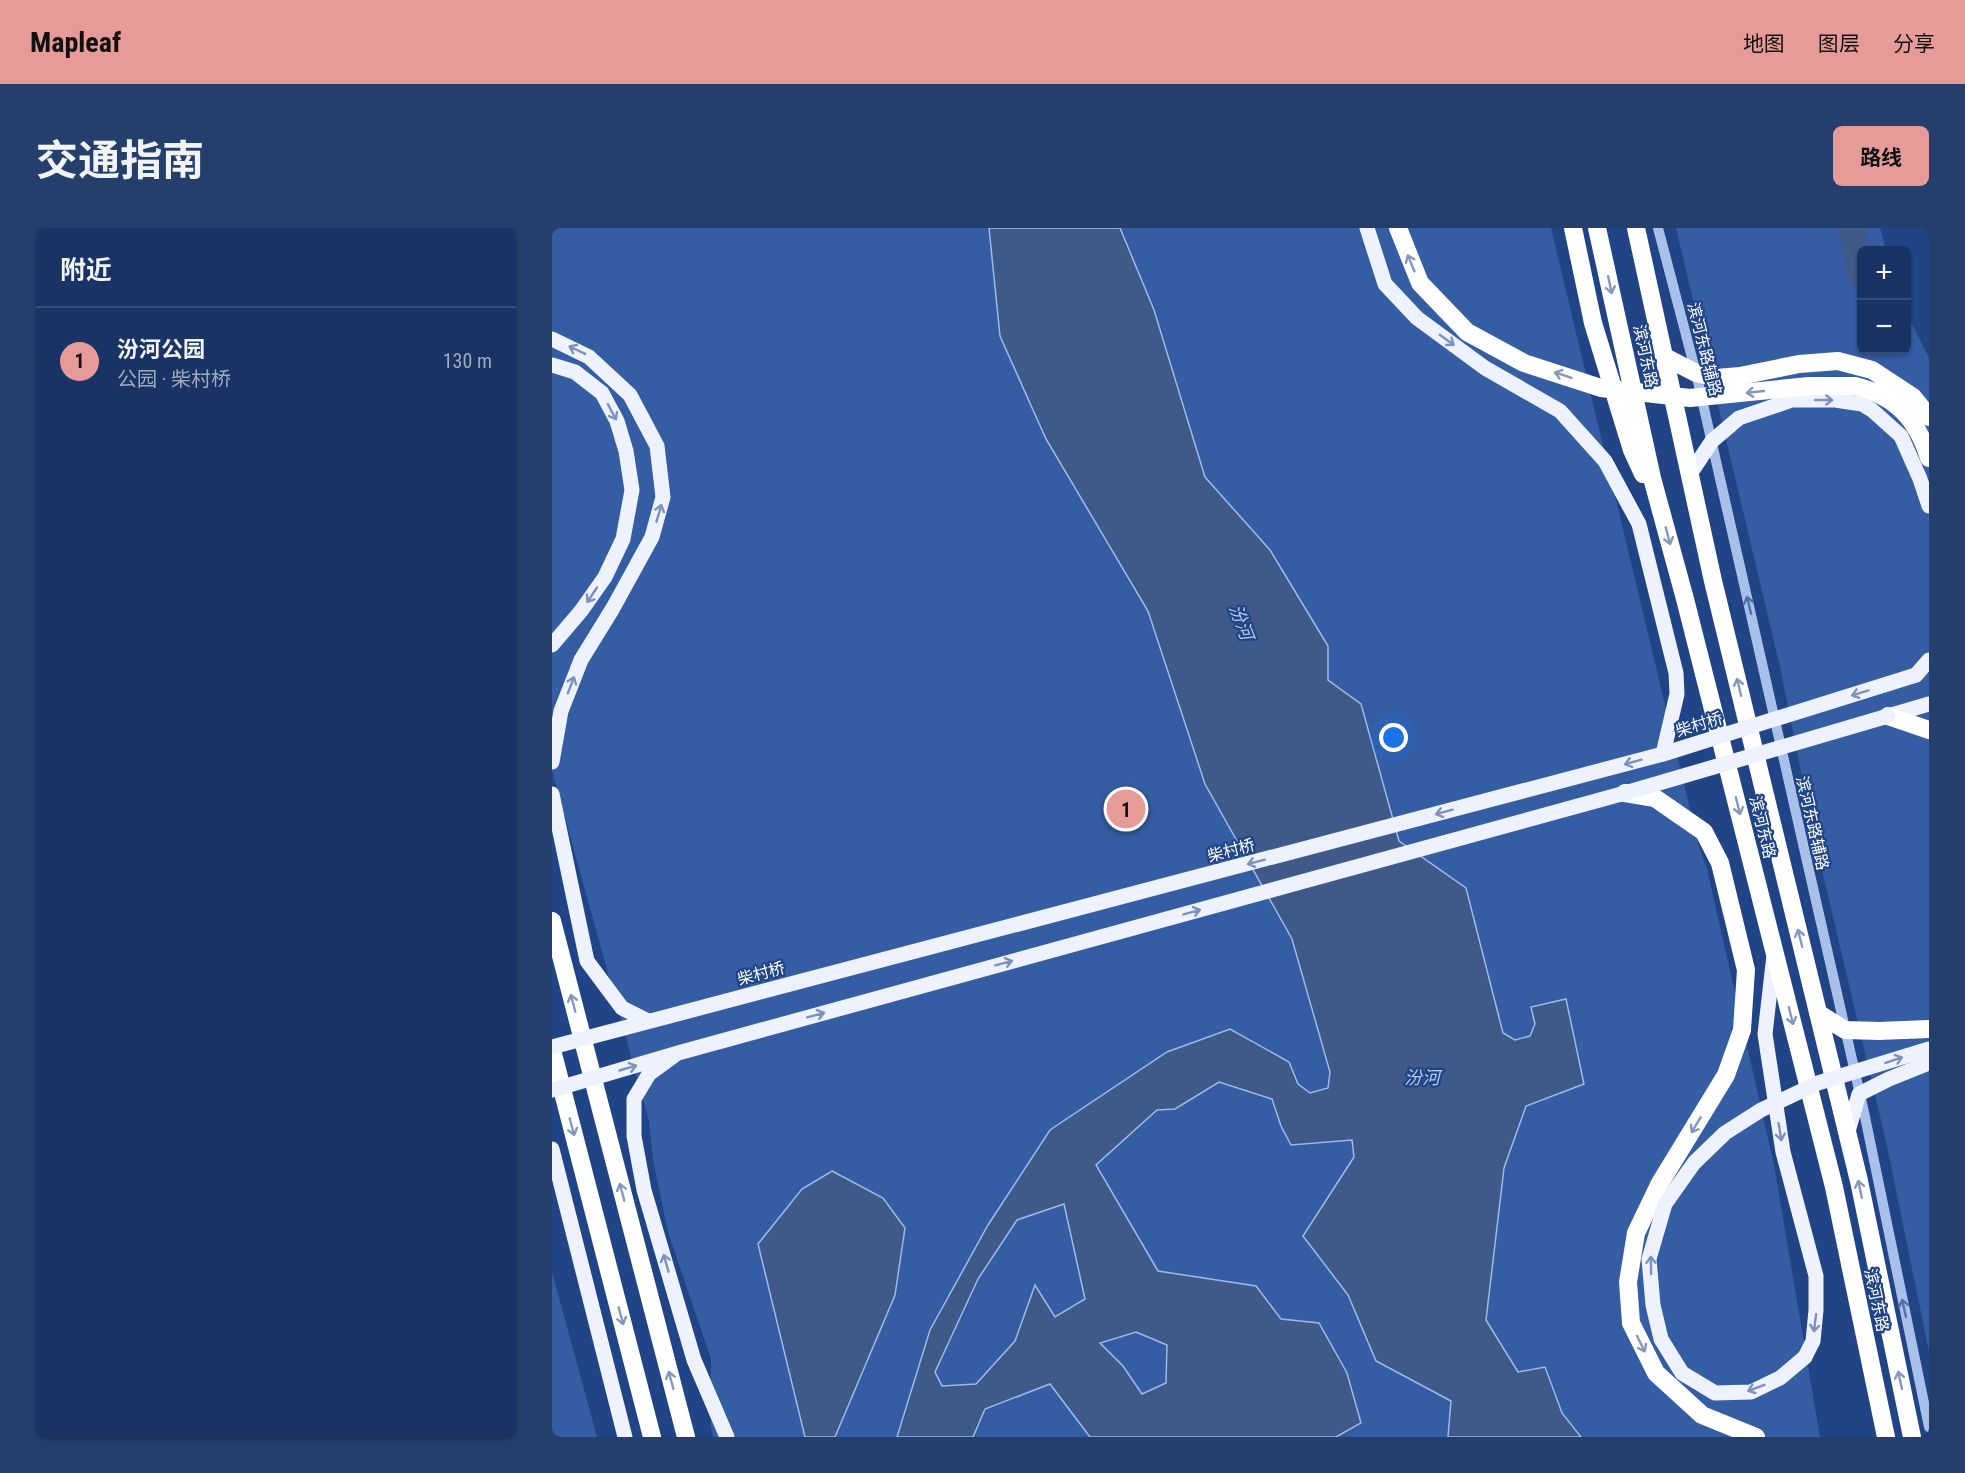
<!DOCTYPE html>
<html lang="zh">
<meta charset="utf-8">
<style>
:root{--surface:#183364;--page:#253f6d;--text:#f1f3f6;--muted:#9faabf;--line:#364e78;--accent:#e69b98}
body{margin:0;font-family:"Roboto Condensed","Noto Sans SC",sans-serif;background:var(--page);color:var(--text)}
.controls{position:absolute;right:18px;top:18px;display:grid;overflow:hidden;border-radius:9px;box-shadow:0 2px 4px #0004}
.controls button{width:54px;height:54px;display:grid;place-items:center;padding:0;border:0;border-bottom:2px solid var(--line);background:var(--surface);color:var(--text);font:30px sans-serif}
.you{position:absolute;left:842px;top:510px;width:21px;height:21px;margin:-15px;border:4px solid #fff;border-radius:50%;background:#1a73e8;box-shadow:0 0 0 9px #1a73e833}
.badge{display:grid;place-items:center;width:39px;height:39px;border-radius:50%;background:var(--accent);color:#111;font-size:20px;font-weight:700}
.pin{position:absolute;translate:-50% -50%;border:3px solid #fff;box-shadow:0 2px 6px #0006}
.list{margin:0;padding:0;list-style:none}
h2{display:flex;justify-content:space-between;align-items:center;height:78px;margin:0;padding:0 24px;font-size:26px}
h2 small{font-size:20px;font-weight:400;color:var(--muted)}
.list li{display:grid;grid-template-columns:39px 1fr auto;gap:18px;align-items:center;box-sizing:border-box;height:108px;padding:0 24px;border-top:2px solid var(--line)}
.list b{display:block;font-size:22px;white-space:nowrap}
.list p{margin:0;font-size:20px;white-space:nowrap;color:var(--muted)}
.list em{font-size:20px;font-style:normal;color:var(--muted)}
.map{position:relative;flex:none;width:1377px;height:1209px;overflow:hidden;border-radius:9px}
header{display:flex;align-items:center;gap:36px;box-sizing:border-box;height:84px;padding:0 30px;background:var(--accent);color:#111}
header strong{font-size:28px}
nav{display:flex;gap:33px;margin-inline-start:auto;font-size:21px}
.intro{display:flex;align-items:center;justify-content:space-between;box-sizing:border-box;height:144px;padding:0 36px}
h1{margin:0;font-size:42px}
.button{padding:15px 27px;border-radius:9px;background:var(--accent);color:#111;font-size:21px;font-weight:700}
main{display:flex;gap:36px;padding:0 36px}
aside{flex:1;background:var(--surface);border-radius:9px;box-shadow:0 2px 4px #0004}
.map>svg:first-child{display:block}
.green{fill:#345da3}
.water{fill:#3f5989;stroke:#9cbbeb;stroke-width:1.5;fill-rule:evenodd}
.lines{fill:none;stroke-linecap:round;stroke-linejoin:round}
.river{stroke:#3f5989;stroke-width:27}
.minor{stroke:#a9c1ea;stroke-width:10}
.major{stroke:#edf2fe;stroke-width:15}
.highway{stroke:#fff;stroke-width:18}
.major-bridge{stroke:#edf2fe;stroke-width:15}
.highway-bridge{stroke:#fff;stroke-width:18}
.oneway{stroke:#8498bc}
.oneway2{stroke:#7c92bc}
.oneway3{stroke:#5070a9}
.labels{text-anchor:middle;stroke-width:4.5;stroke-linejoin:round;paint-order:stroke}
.street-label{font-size:16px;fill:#fff;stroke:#204486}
.water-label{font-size:18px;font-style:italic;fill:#b4cbf1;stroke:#204486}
</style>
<header>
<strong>Mapleaf</strong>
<nav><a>地图</a><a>图层</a><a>分享</a></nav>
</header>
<div class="intro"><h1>交通指南</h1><a class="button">路线</a></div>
<main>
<aside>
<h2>附近<small></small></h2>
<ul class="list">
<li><span class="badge">1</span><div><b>汾河公园</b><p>公园 · 柴村桥</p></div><em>130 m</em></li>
</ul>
</aside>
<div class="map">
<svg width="1377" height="1209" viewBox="0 0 1377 1209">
<rect width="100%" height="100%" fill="#204486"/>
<path class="green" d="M0,0H999L1147,619L1155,641L1222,937L1268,1209H161L159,1199V1131L116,1004L101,932L97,893L0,543Z
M1124,0H1328L1334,22H1310V122H1354L1355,86L1377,130V1124L1335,918L1261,604L1228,439Z
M0,1044L45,1209H0Z"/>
<path class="water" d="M437,0H568L602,82L653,249L718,322L776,418V452L809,476L847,613L914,660L951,805L963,812L978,808L983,796L979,779L1014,771L1032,856L974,878L952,940L934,1092L966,1144L993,1139L1010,1185L1029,1209H896L899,1173L824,1133L796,1067L751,1008L802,929L800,912L739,917L729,898L720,871L667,854L623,881L605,882L544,937L606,1043L704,1058L729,1091L767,1095L795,1145L809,1195L784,1209H538L498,1156L433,1181L421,1209H345L378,1102L436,997L498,902L615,824L678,801L737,834L746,856L758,865L776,860L778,844L740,711L653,556L596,383L494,211L448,108ZM512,976L533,1071L503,1089L483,1057L463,1113L424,1156L390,1158L383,1144L426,1051L465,992ZM584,1104L615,1117L614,1155L590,1166L571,1138L548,1115Z
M280,943L331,970L353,1000L343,1067L283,1209H253L206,1016L250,961Z"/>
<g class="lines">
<path class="river" d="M1299,0L1310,47"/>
<path class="minor" d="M1106,0L1144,145L1312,884L1377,1199"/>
<path class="major" d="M815,0L833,56L865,90L933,140L1008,183L1053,233L1087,296L1124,445L1125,466L1111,526
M0,111L37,129L78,167L105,218L111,269L100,309L61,380L29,432L9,483L0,534
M0,137L23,144L50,165L65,193L74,223L80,262L71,311L53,349L29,383L0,417
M1138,246L1160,213L1187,190L1240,172H1283L1310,176L1320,182L1349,208L1368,251L1377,278
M1364,447L1377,432
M1336,488L1377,476
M0,566L35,733L70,780L96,793
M1222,727L1213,806L1231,924L1264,1048V1082L1261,1113L1253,1129
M123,827L97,846L82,871V908L92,962L142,1132L175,1209
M1295,907L1307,866L1337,851L1377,835
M0,921L73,1209"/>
<path class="highway" d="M1021,0L1041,95L1080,222L1091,246
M1045,0L1100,250L1133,371L1282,959L1334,1209
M1084,0L1161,353L1307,953L1360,1209
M1113,129L1144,145L1165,150L1188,148L1247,136L1286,133L1320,142L1361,169L1377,189
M1303,158C1344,168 1365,191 1377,230
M1336,488L1377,502
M1073,565L1103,570L1152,604L1168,635L1194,742L1190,802L1174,847L1108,955L1084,1005L1076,1054L1079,1095L1104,1145L1150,1187L1204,1209
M0,693L134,1209
M1266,785L1293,802L1327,803L1377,801
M0,822L100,1209"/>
<path class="major-bridge" d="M0,819L1111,526L1364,447
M0,862L126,825L1073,565L1336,488
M1253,1129L1228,1150L1199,1164L1163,1165L1130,1145L1109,1111L1101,1077L1097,1031L1113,976L1142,935L1173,905L1209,882L1266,855L1377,821"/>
<path class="highway-bridge" d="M846,0L868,55L915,104L972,135L1049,160L1138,170L1257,158H1303"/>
</g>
<defs><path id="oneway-shaft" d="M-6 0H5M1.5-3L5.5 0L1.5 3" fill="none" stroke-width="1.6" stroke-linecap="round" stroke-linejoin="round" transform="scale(1.5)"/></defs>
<g class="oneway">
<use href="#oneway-shaft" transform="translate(859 35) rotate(-113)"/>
<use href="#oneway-shaft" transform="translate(1058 57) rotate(78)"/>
<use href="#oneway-shaft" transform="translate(1011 147) rotate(-162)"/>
<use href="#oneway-shaft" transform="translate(1203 164) rotate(174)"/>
<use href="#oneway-shaft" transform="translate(1116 308) rotate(75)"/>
<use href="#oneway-shaft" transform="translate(1187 459) rotate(-104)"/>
<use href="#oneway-shaft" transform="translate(1186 578) rotate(76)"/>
<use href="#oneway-shaft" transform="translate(1248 710) rotate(-104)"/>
<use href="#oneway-shaft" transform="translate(21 775) rotate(-105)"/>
<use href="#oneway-shaft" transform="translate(1239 788) rotate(76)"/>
<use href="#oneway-shaft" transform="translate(1144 897) rotate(121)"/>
<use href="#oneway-shaft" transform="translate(20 899) rotate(75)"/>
<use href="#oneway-shaft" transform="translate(1308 961) rotate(-102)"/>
<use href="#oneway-shaft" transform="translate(70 964) rotate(-105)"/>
<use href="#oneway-shaft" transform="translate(69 1088) rotate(75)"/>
<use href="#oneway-shaft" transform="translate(1089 1116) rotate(64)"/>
<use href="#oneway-shaft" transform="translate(119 1152) rotate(-105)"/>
<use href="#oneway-shaft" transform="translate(1348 1152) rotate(-102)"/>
</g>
<g class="oneway2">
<use href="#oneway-shaft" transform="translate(895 112) rotate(36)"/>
<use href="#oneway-shaft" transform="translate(25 122) rotate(-154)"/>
<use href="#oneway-shaft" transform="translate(1272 172)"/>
<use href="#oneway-shaft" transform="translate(60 184) rotate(62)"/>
<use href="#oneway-shaft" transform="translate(107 285) rotate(-74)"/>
<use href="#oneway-shaft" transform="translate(40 367) rotate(124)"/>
<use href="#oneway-shaft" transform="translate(19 457) rotate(-69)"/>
<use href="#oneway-shaft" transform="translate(1308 465) rotate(163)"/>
<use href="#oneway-shaft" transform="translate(1081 534) rotate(165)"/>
<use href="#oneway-shaft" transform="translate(892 584) rotate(165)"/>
<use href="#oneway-shaft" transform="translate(704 634) rotate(165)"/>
<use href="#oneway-shaft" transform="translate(640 684) rotate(-15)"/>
<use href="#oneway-shaft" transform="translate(452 735) rotate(-15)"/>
<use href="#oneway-shaft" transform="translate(264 787) rotate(-15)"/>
<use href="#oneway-shaft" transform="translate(1342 832) rotate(-18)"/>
<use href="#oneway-shaft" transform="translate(76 840) rotate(-16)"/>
<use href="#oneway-shaft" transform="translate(1228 904) rotate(81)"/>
<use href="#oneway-shaft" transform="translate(114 1035) rotate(-106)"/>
<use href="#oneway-shaft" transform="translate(1099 1037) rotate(-91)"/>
<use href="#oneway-shaft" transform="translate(1263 1095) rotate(97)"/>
<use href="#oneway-shaft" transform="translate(1204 1160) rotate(160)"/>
</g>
<g class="oneway3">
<use href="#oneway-shaft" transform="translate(1197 377) rotate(-103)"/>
<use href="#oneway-shaft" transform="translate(1352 1080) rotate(-102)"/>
</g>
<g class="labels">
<g class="street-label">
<text transform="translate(1153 121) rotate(76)" y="6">滨河东路辅路</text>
<text transform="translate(1094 128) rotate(78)" y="6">滨河东路</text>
<text transform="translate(1147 496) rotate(-17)" y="6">柴村桥</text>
<text transform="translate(1261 595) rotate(77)" y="6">滨河东路辅路</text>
<text transform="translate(1211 599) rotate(76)" y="6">滨河东路</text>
<text transform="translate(679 622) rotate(-15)" y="6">柴村桥</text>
<text transform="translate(209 745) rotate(-15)" y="6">柴村桥</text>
<text transform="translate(1325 1072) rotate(78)" y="6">滨河东路</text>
</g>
<g class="water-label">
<text transform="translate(689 394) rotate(69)" y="6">汾河</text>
<text x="870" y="856">汾河</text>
</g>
</g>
</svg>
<div class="controls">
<button>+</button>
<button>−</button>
</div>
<div class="you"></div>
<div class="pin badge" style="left:574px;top:581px">1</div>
</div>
</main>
